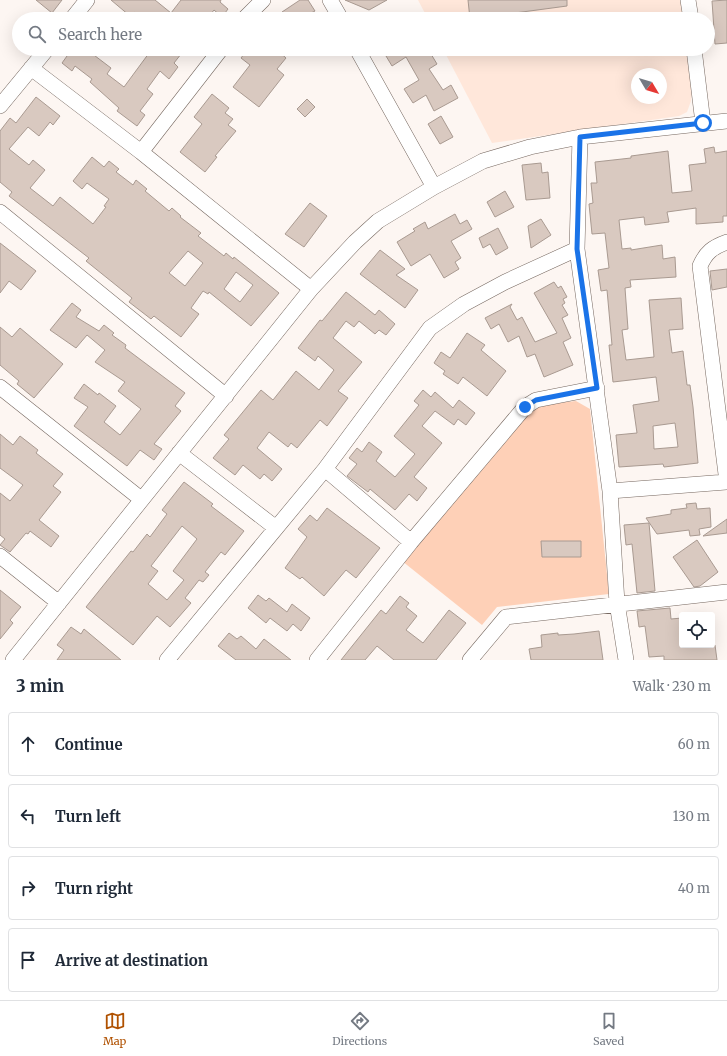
<!DOCTYPE html>
<meta charset="utf-8">
<style>
:root{--surface:#fff;--page:#f6f6f7;--text:#1f2937;--muted:#747a83;--line:#e0e1e3;--accent:#b05100}
body{margin:0;font-family:Merriweather,serif;background:var(--page);color:var(--text)}
.controls{position:absolute;right:12px;bottom:12px;display:grid;overflow:hidden;border-radius:4px;box-shadow:0 4px 16px #0002}
.controls button{width:36px;height:36px;display:grid;place-items:center;padding:0;border:0;border-bottom:1px solid var(--line);background:var(--surface);color:var(--text);font:20px sans-serif}
.compass{position:absolute;left:631px;top:68px;width:36px;height:36px;border-radius:50%;background:var(--surface);box-shadow:0 4px 16px #0002;rotate:128deg}
.stop{position:absolute;width:12px;height:12px;margin:-9px;border:3px solid #1a73e8;border-radius:50%;background:#fff}
.stop.end{background:#1a73e8;border-color:#fff;box-shadow:0 1px 4px #0008}
.list{margin:0;padding:0;list-style:none}
h2{display:flex;justify-content:space-between;align-items:center;height:52px;margin:0;padding:0 16px;font-size:17px}
h2 small{font-size:13px;font-weight:400;color:var(--muted)}
.list li{display:grid;grid-template-columns:26px 1fr auto;gap:12px;align-items:center;box-sizing:border-box;height:64px;margin:0 8px 8px;padding:0 8px;border:1px solid var(--line);border-radius:4px}
.list b{display:block;font-size:15px;white-space:nowrap}
.list em{font-size:13px;font-style:normal;color:var(--muted)}
.icon{flex:none;width:22px;height:22px;fill:none;stroke:currentColor;stroke-width:2;stroke-linecap:round;stroke-linejoin:round}
.map{position:relative;flex:none;width:727px;height:660px;overflow:hidden}
.search{position:absolute;background:var(--surface);box-shadow:0 4px 16px #0002;left:12px;right:12px;top:12px;height:44px;display:flex;align-items:center;gap:10px;box-sizing:border-box;padding:0 14px;border-radius:22px;color:var(--muted);font-size:15px}
.sheet{height:340px;background:var(--surface)}
nav{display:flex;justify-content:space-around;align-items:center;box-sizing:border-box;height:56px;border-top:1px solid var(--line);background:var(--surface);font-size:11px;color:var(--muted)}
nav a{display:grid;justify-items:center;gap:2px}
nav .on{color:var(--accent)}
.map>svg:first-child{display:block}
.built{fill:#ffe7da;fill-rule:evenodd}
.green{fill:#fed0b7}
.building{fill:#d9c9c0;stroke:#a99a91;fill-rule:evenodd}
.lines{fill:none;stroke-linecap:round;stroke-linejoin:round}
.minor-casing{stroke:#766860;stroke-width:16}
.minor{stroke:#fff;stroke-width:15}
.route{stroke:#1a73e8;stroke-width:5}
</style>
<div class="map">
<svg width="727" height="660" viewBox="0 0 727 660">
<rect width="100%" height="100%" fill="#fdf6f2"/>
<path class="built" d="M418,0H682L684,19H428Z
M443,49H688L692,92L691,101L687,112L679,116L492,143ZM637,74H661V98H637Z"/>
<path class="green" d="M576,401L590,409L609,594L497,607L482,625L402,561L527,413L539,405Z"/>
<path class="building" d="M36,0H62L52,13Z
M111,0H155L171,13L181,0H221L220,2L228,9L222,17L214,10L207,19H142L134,12L130,16Z
M300,0H308L315,11L311,13L315,19H286L282,12Z
M345,0H387L369,10Z
M468,0H567V6L470,19Z
M727,0V43L715,44L712,1Z
M72,49H86L111,68L107,74L124,87L152,49H185L174,63L178,67L169,79L160,71L147,89L153,94L140,111L145,115L137,126L117,111L119,108L90,82L92,79L75,66L72,71L62,63Z
M248,49H276L286,58L277,69L284,75L259,107L233,87L250,65L241,58Z
M397,49H428L437,64L429,69L443,90L451,85L458,98L434,111L426,95L413,103L404,89L419,80L406,57L392,66L386,56Z
M212,94L229,108L225,113L233,119L228,125L236,131L215,156L217,157L205,172L180,152L202,124L194,117Z
M36,97L60,116L53,125L50,122L39,136L28,127L9,149L29,165L33,160L45,170L30,188L53,206L60,197L93,224L106,207L104,206L109,199L87,183L82,189L73,181L92,157L104,167L109,161L119,169L116,172L133,185L136,180L147,189L145,191L169,211L172,208L181,216L180,217L201,233L198,236L224,256L226,253L233,259L234,257L279,293L251,326L209,292L208,294L203,291L191,308L199,314L181,337L154,316L151,319L129,302L132,298L86,261L89,258L9,196L12,192L0,182V131L10,118L16,123ZM188,251L203,263L185,286L169,273ZM236,272L253,285L240,302L224,289Z
M307,99L315,107L305,117L297,109Z
M441,116L453,137L440,144L428,124Z
M714,147L715,153L727,151V216H723V222L696,224V208L667,212L669,222L645,225L644,217L619,220L622,249L631,248V250L662,245L663,259L675,257L676,277L630,280L631,287L625,288L628,329L622,330L626,360L654,357L649,300L681,298L683,329L669,330L672,353L683,351L687,385H690L693,407L698,463L664,467L663,464L619,467L616,435L637,433L633,405L659,401L656,377L613,382L609,345H612L607,290L601,291L598,270L609,268L605,233L592,234L589,204L593,203L591,183H597L595,162L631,158V156L668,151L672,193L692,191L689,165L706,163L704,149ZM675,423L678,447L654,449L653,426Z
M541,163L542,173L548,172L550,198L526,200L522,165Z
M505,191L514,207L495,217L487,202Z
M310,203L327,216L304,247L285,234Z
M455,214L460,224L467,220L472,229L451,241L461,258L455,262L459,269L444,278L430,254L411,266L397,242L415,231L413,229L425,222L428,229Z
M541,219L551,235L531,248L528,226Z
M498,228L508,248L496,255L490,244L483,248L479,238Z
M0,243L36,271L21,290L9,281L0,293Z
M380,250L405,269L396,275L418,290L405,308L360,274Z
M727,269V287L712,290L710,271Z
M554,282L558,288L561,286L567,297L563,299L565,303L562,305L568,315L562,318L571,338L563,342L573,365L544,377L535,354L527,357L519,336L508,342L499,324L491,329L485,318L512,304L510,307L517,320L522,317L535,342L557,333L534,293Z
M346,292L375,315L379,310L395,324L386,335L379,330L375,334L359,321L354,327L346,321L333,338L362,362L338,391L348,398L327,426L320,420L297,448L291,443L288,447L269,432L257,448L282,469L272,481L264,474L260,479L243,465L235,475L213,458L229,439L224,435L261,390L273,400L296,371L319,390L334,370L318,356L315,361L298,348L320,320L322,321Z
M72,303L81,310L76,317L99,331L104,325L114,333L112,335L126,345L125,348L185,393L175,406L181,411L154,444L162,449L154,460L140,450L127,466L74,426L88,407L74,398L84,384L98,395L99,393L116,406L104,422L120,435L141,409L118,391L125,382L95,362L105,350L87,335L76,348L50,330Z
M0,327L12,337L20,328L63,364L34,398L17,384L19,381L0,365Z
M467,333L485,345L481,350L506,371L487,396L463,377L458,384L443,374L445,371L434,363L441,352L450,358Z
M423,390L431,397L435,392L453,408L459,400L475,413L466,425L458,419L454,425L435,411L422,426L442,443L414,477L427,488L417,501L409,494L395,510L370,489L368,492L347,476L357,464L349,458L357,448L362,452L369,442L382,452L376,461L395,477L415,454L394,436L419,405L414,401Z
M0,434L13,445L20,436L38,450L36,453L63,474L53,486L61,492L39,520L59,536L51,547L30,531L28,534L26,533L10,552L0,545L5,539L0,535V493L10,501L23,485L0,468Z
M184,482L213,504L211,506L244,531L225,555L221,552L205,572L209,575L203,582L199,580L185,598L191,603L170,627L157,616L133,645L86,607L131,551L133,552L147,534L150,537L167,514L162,510ZM182,526L197,539L173,571L184,580L167,600L148,584L158,571L151,566Z
M696,503L697,509L710,508L711,527L699,529L700,535L690,536L689,530L657,534L646,518L671,514V510L687,508L686,504Z
M327,508L380,548L356,578L346,570L324,596L302,577L300,579L285,568L307,537L298,529L310,515L317,521Z
M727,519V533L703,536Z
M649,523L655,591L637,593L632,544L626,545L624,525Z
M697,540L718,572L700,586L694,587L673,557Z
M541,541H581V557H542Z
M0,590L21,607L10,620L13,623L0,639Z
M258,595L266,601L269,598L287,612L292,604L310,618L301,631L293,624L287,631L270,618L266,623L248,608Z
M400,596L409,603L406,607L417,616L406,630L423,643L449,610L466,623L436,660H394L377,646L365,660H341L381,610L386,614Z
M670,608L671,619L682,618V645H715L717,660H664V656L649,657L645,626L639,627L637,611Z
M71,627L81,634L84,629L121,660H57L64,650L57,645Z
M599,631L603,660H531L529,649L542,647L541,635L558,633V635L574,634Z
M229,633L237,639L241,636L256,649L264,639L291,660H236L218,646Z"/>
<g class="lines">
<g class="minor-casing">
<path id="minor" d="M330,0L341,19
M688,0L691,19
M72,19L87,0
M244,19L263,0
M357,49L434,187
M694,49L703,123
M31,68L141,152L311,289
M0,106L47,49
M580,137L577,249L610,491L617,603L626,660
M141,152L221,49
M0,212L226,396
M727,242C713,247 706,252 700,266L727,482
M0,387L141,499
M179,453L276,528
M325,469L411,542
M610,491L726,482
M0,556L59,603
M13,660L311,289L355,242L378,221L434,187L483,161L530,147L580,137L727,121
M167,660L325,469L430,328L464,304L505,282L577,249
M317,660L411,542L525,407L536,400L597,388
M470,660L506,617L727,592"/>
</g>
<use href="#minor" class="minor"/>
</g>
<g class="lines">
<path class="route" d="M525,407L536,400L597,388L577,249L580,137L703,123"/>
</g>
</svg>
<div class="controls">
<button><svg class="icon" aria-label="locate" viewBox="0 0 24 24"><circle cx="12" cy="12" r="6"/><path d="M12 2v4M12 18v4M2 12h4M18 12h4"/></svg></button>
</div>
<svg class="compass" viewBox="-18 -18 36 36"><path d="M0-13l5 13h-10z" fill="#e53935"/><path d="M0 13l5-13h-10z" fill="#747a83"/></svg>
<div class="stop" style="left:703px;top:123px"></div>
<div class="stop end" style="left:525px;top:407px"></div>
<div class="search"><svg class="icon" aria-label="search" viewBox="0 0 24 24"><circle cx="10" cy="10" r="6"/><path d="M15 15l6 6"/></svg>Search here</div>
</div>
<section class="sheet">
<h2>3 min<small>Walk · 230 m</small></h2>
<ul class="list">
<li><svg class="icon" aria-label="ahead" viewBox="0 0 24 24"><path d="M12 20V5M6 11l6-6 6 6"/></svg><div><b>Continue</b></div><em>60 m</em></li>
<li><svg class="icon" aria-label="left" viewBox="0 0 24 24"><path d="M17 20v-9H6M10 6l-5 5 5 5"/></svg><div><b>Turn left</b></div><em>130 m</em></li>
<li><svg class="icon" aria-label="right" viewBox="0 0 24 24"><path d="M7 20v-9h11M14 6l5 5-5 5"/></svg><div><b>Turn right</b></div><em>40 m</em></li>
<li><svg class="icon" aria-label="arrive" viewBox="0 0 24 24"><path d="M6 21V4h12l-3 4 3 4H6"/></svg><div><b>Arrive at destination</b></div></li>
</ul>
</section>
<nav>
<a class="on"><svg class="icon" aria-label="map" viewBox="0 0 24 24"><path d="M3 6l6-2 6 2 6-2v14l-6 2-6-2-6 2zM9 4v14M15 6v14"/></svg>Map</a>
<a><svg class="icon" aria-label="directions" viewBox="0 0 24 24"><path d="M12 3l9 9-9 9-9-9zM9 14v-3h6M13 9l2 2-2 2"/></svg>Directions</a>
<a><svg class="icon" aria-label="saved" viewBox="0 0 24 24"><path d="M7 4h10v16l-5-4-5 4z"/></svg>Saved</a>
</nav>
